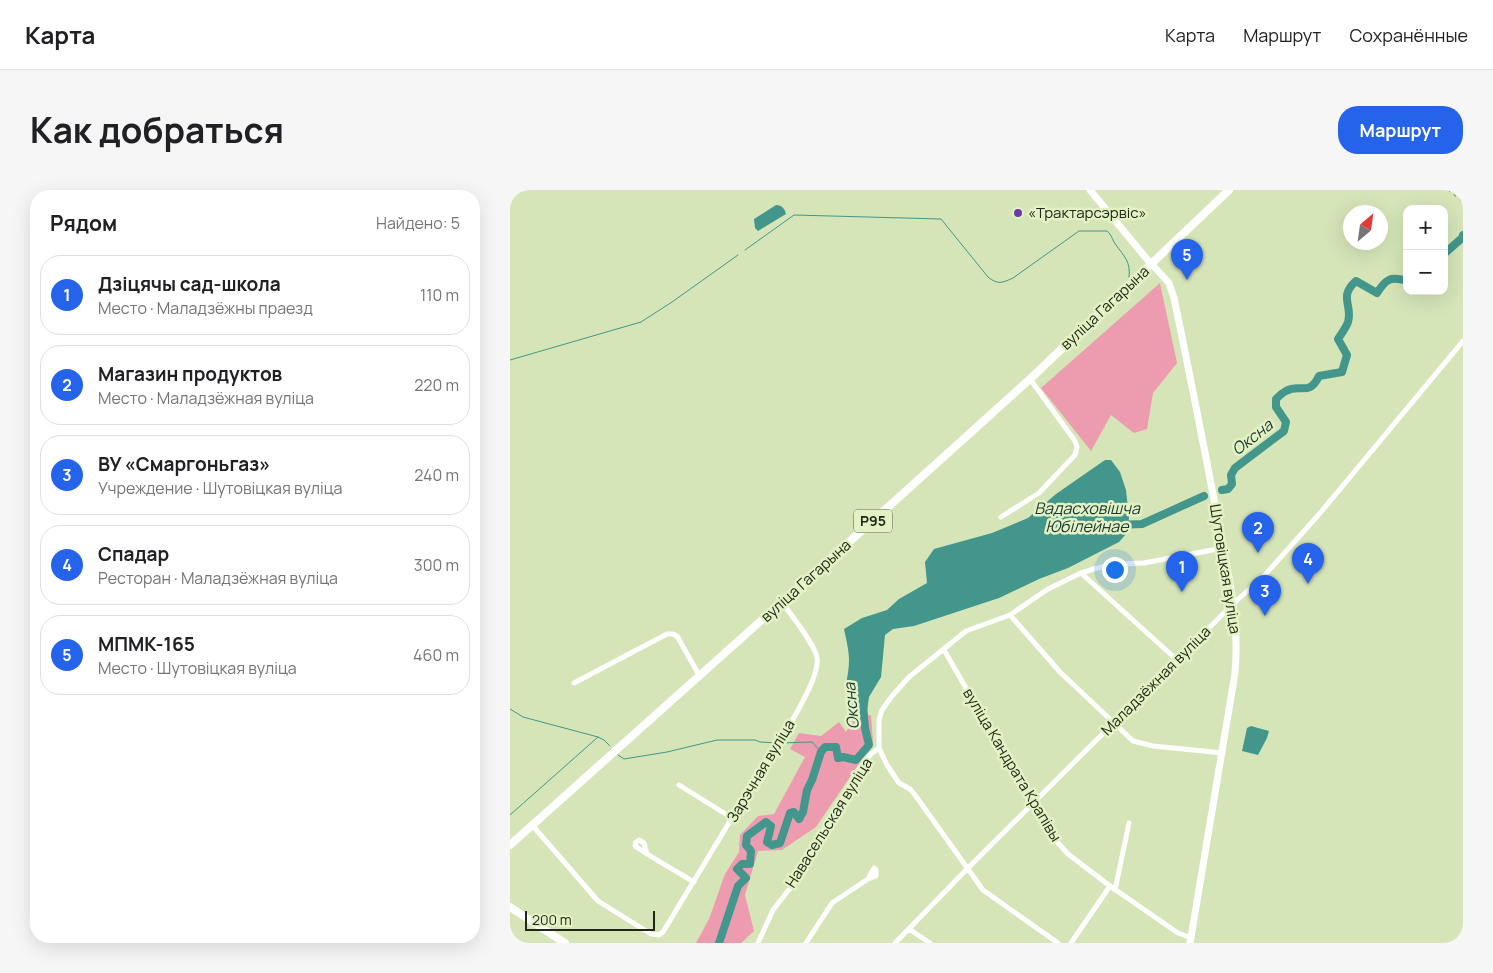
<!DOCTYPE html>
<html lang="ru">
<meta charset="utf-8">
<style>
:root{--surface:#fff;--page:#f6f6f6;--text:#202124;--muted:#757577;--line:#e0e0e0;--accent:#2563eb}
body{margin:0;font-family:Manrope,sans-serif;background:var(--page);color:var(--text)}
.controls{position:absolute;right:15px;top:15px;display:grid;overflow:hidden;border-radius:10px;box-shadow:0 5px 20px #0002}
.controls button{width:45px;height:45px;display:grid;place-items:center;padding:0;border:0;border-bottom:1px solid var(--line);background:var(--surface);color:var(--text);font:25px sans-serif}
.compass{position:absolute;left:833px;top:15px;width:45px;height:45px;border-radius:50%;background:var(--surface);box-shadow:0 5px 20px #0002;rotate:29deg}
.scale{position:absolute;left:15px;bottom:12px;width:130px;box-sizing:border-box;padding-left:5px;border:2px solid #222817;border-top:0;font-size:14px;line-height:18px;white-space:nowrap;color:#222817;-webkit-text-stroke:4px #e2f2c5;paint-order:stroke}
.you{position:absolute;left:604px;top:379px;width:18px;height:18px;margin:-12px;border:4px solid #fff;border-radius:50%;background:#1a73e8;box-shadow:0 0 0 8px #1a73e833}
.badge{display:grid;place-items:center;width:32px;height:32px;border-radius:50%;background:var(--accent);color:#fff;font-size:16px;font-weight:700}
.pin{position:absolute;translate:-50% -41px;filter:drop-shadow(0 1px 2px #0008)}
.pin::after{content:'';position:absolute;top:26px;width:18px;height:15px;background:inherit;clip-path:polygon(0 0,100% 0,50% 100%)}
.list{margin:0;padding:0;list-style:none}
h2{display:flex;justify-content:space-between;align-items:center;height:65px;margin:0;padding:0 20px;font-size:21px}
h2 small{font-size:16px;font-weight:400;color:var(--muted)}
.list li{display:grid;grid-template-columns:32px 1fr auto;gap:15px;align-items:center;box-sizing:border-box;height:80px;margin:0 10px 10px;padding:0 10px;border:1px solid var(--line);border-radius:20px}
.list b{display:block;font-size:19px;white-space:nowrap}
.list p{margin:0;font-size:16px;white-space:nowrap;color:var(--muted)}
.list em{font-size:16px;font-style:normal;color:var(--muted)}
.map{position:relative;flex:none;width:953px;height:753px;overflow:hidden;border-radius:20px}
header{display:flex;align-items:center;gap:30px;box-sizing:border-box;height:70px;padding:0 25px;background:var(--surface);border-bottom:1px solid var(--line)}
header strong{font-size:24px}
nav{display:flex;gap:28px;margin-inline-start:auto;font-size:18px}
.intro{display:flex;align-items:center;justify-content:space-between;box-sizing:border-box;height:120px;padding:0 30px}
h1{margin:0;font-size:35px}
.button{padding:12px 22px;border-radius:20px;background:var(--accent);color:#fff;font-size:18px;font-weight:700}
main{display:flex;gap:30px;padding:0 30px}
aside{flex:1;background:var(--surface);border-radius:20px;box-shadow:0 5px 20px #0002}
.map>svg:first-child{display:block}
.green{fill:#ed9cb0}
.water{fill:#42968b}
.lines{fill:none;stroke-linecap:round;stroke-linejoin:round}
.stream{stroke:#42968b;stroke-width:1}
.river{stroke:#42968b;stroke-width:8}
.street{stroke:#fff;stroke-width:5}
.secondary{stroke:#fff;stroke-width:7}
.primary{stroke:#fff;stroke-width:8}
.rail{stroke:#576047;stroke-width:1;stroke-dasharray:2.5 5;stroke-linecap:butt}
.poi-dot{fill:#7236ab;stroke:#e2f2c5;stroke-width:2}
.labels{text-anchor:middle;stroke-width:5;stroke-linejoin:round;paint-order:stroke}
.shield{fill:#e2f2c5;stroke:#5c654b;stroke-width:1}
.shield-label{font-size:14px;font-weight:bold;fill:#222817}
.poi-label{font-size:15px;fill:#222817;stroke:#e2f2c5;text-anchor:start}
.street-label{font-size:15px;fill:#222817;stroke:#e2f2c5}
.water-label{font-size:16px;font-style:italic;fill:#1d3834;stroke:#e2f2c5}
</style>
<header>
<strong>Карта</strong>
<nav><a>Карта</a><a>Маршрут</a><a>Сохранённые</a></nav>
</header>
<div class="intro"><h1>Как добраться</h1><a class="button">Маршрут</a></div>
<main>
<aside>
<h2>Рядом<small>Найдено: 5</small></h2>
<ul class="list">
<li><span class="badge">1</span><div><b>Дзіцячы сад-школа</b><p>Место · Маладзёжны праезд</p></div><em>110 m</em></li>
<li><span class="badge">2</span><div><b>Магазин продуктов</b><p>Место · Маладзёжная вуліца</p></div><em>220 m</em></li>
<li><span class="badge">3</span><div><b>ВУ «Смаргоньгаз»</b><p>Учреждение · Шутовіцкая вуліца</p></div><em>240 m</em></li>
<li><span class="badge">4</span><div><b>Спадар</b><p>Ресторан · Маладзёжная вуліца</p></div><em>300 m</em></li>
<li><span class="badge">5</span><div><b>МПМК-165</b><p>Место · Шутовіцкая вуліца</p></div><em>460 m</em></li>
</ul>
</aside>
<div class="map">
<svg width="953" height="753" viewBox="0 0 953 753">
<rect width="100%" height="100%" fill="#d5e5b8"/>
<path class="green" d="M650,93L667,173L643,203L637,239L624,243L601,225L581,261L531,198Z
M361,525L363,553L306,637L272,660L248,661L235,705L244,741L231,753H186L199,729L215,684L229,662L230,645L248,626L264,624L295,567L280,559L289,543L311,546L329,532L336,542L346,527Z"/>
<path class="water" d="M266,15C272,15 275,19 276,24L248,41L245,38L244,29Z
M595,270H601L610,282L616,300L619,328L617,343L609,352L558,378L529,389L489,408L404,436L383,439L375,445L371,487L359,507L357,521L353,524C326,508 339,495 339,470C339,460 336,449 334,439L352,428L377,420L389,409L417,393L415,372L424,359L482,343L518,328L546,304Z
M741,536L759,541L757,548L748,565L732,561L737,538Z"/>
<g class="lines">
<path class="stream" d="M235,60L284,25L431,29L478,87C488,95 492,93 503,88L569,41H597C602,45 602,50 606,55C614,66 621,72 619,87
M0,170L131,132L162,112L228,65
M0,519L13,527L88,547L94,550L100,556
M270,553L302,552L311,562
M108,565L114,569L157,562L207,550H245L250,552L266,553
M0,625L88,547"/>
<path class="river" d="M934,64L952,48L953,45
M712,300L718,299L722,294L721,285L725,278L774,241L776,232L766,217V209C769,206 772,203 776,201C790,193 799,207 809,186L832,182L837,165L828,149C831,144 836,138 838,132C843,115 828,107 846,91L867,103C876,89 880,86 897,91
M608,335L632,334L694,306
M209,753L228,696L236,688L227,679L232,674H240L241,661L236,655L237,646L256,632L261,636L257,652L262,655L270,653L280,623L284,622L289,629L293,622L297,600L302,590L311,562L315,557H326L328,568L333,567L346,570L359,555L355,538L353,514"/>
<path class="street" d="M491,327L529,303L565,265L567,257L565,251L520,189
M571,383L587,378L608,374L634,373L713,358
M500,425L550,482L623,551L643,556L713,563
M434,460L541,645L558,664L600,696L668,743L681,748
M64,493L157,444H163L167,446L189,485
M169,595L222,628
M22,635L88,711L141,744L149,745L153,742L254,575C267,556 311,489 307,468C305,454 281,425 272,412
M137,664L134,653L129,650L126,652L125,656C144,669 164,680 184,692
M605,700L619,633
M399,739L420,753
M248,753L263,720L281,697L349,579L361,564L369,558
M296,753L322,713L358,689L366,686V680L364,678L358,689
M385,753L458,678L724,413L754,386L811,322L953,151
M548,753L473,700L405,605L400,599L389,593L377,575L369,558V530L372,520L382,506L399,487L456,441L500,425L538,399L571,383L667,470
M561,753L600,696"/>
<path class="secondary" d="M580,0L636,68L659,93L664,108C679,180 693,252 707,325C717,377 730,429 725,483L680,753"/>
<path class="primary" d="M0,655L367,327L520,189L719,0
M0,717L55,753"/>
<path class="rail" d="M938,0L953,12"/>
</g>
<circle class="poi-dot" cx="508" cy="23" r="5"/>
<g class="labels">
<rect class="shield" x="344" y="319.5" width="38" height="23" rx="4"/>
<g class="shield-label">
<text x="363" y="336">Р95</text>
</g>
<g class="poi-label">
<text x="518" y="28">«Трактарсэрвіс»</text>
</g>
<g class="street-label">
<text transform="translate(595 118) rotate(-43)" y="5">вуліца Гагарына</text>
<text transform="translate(715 379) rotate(81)" y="5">Шутовіцкая вуліца</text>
<text transform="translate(296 391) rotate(-42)" y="5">вуліца Гагарына</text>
<text transform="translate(646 491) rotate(-45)" y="5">Маладзёжная вуліца</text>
<text transform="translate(502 575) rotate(59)" y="5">вуліца Кандрата Крапівы</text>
<text transform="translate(251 581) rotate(-59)" y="5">Зарэчная вуліца</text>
<text transform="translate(319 633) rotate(-58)" y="5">Навасельская вуліца</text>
</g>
<g class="water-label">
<text transform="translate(742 247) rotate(-38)" y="6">Оксна</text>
<text x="577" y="324">Вадасховішча<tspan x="577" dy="18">Юбілейнае</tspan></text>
<text transform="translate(341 516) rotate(-95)" y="6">Оксна</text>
</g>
</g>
</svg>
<div class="controls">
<button>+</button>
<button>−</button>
</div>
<svg class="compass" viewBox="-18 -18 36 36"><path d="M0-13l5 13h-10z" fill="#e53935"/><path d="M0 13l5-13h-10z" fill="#757577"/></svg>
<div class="scale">200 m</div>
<div class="you"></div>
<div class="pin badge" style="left:672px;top:402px">1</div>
<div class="pin badge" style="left:748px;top:363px">2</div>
<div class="pin badge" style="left:755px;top:426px">3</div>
<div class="pin badge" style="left:798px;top:394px">4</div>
<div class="pin badge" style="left:677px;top:90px">5</div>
</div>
</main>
